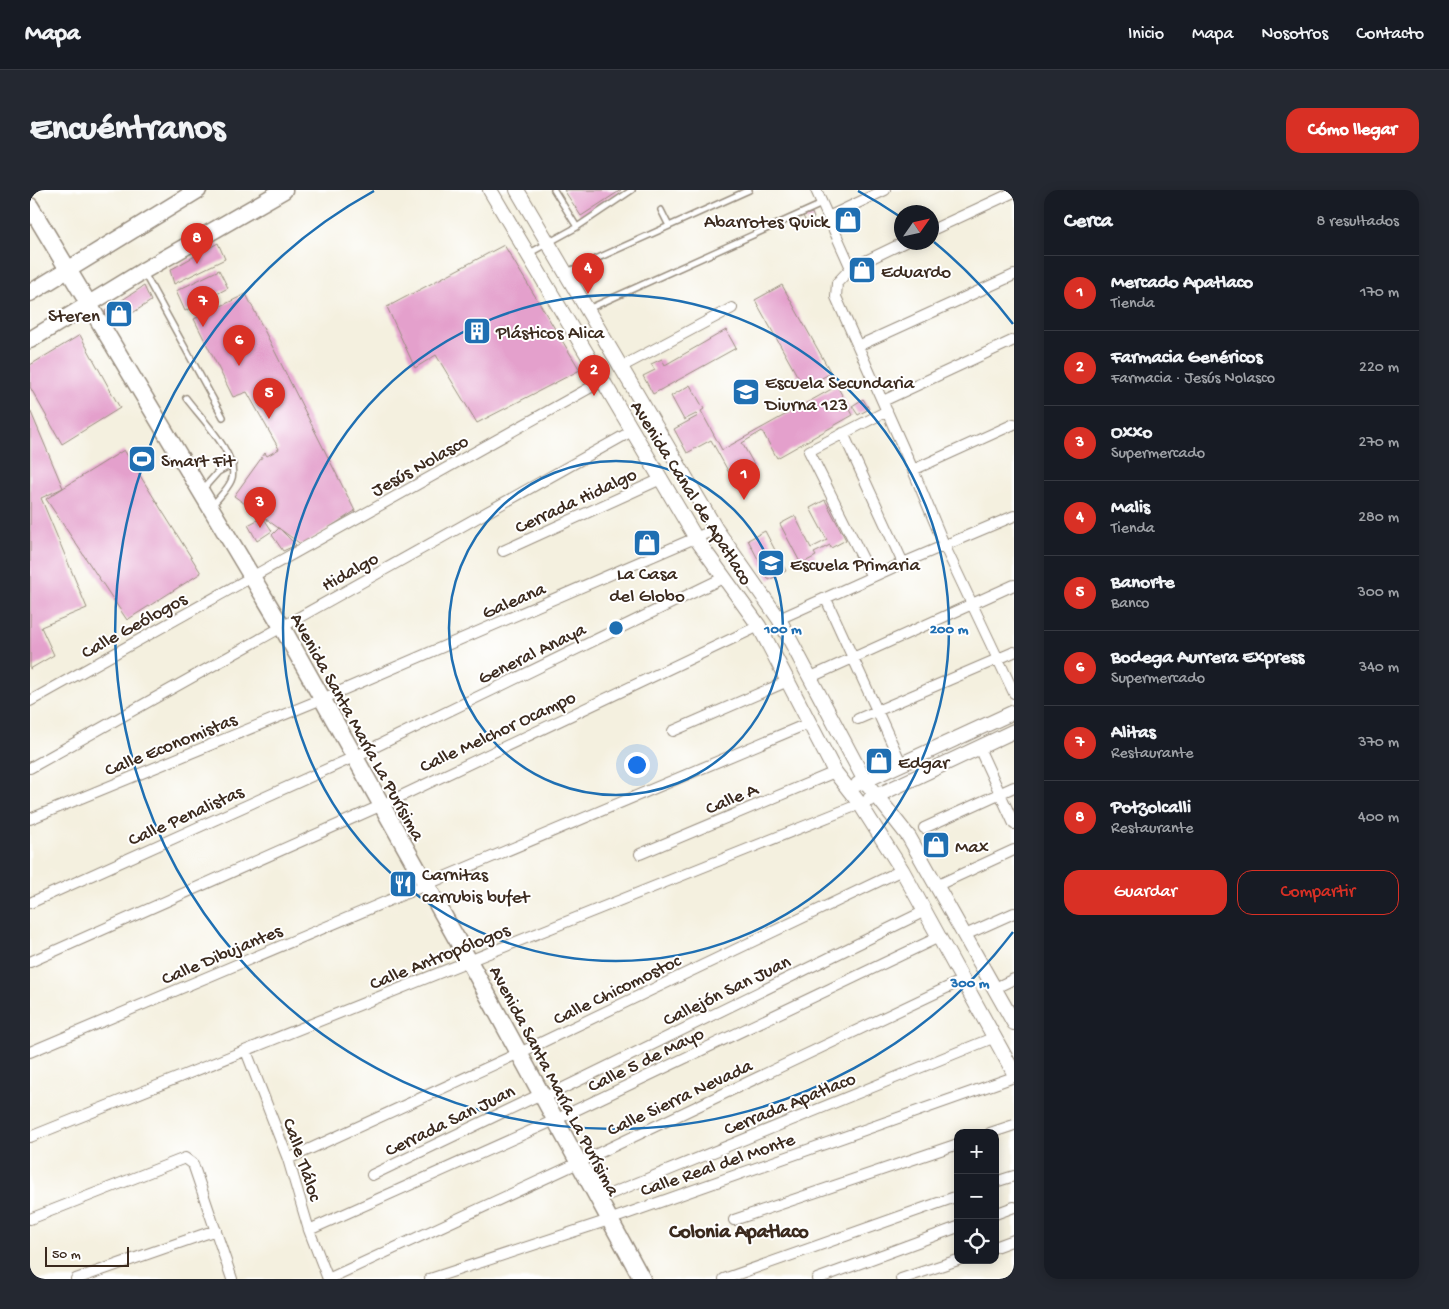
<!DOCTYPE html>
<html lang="es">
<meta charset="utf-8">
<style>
:root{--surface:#171b24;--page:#242831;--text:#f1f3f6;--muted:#9ea1a6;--line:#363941;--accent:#d93025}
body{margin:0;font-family:"Gochi Hand",sans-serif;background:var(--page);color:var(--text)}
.controls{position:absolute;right:15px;bottom:15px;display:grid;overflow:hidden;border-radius:10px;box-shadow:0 2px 12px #0003}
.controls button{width:45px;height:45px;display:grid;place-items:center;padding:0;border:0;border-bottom:1px solid var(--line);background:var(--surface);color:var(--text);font:25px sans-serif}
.compass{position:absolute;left:864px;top:15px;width:45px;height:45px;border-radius:50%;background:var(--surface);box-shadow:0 2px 12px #0003;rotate:56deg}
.scale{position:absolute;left:15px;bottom:12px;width:84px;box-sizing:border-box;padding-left:5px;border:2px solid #3b2a1e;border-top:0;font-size:14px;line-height:18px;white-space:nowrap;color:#3b2a1e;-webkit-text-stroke:4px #fff;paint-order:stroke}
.you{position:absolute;left:606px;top:574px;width:18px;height:18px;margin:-12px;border:4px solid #fff;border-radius:50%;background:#1a73e8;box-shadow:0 0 0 8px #1a73e833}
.badge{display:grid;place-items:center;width:32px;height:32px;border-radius:50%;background:var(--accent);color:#fff;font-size:16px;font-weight:700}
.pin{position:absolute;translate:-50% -41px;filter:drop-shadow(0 1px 2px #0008)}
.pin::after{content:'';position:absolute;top:26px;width:18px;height:15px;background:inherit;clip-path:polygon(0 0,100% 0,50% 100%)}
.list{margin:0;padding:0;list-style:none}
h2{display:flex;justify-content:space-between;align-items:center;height:65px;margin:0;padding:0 20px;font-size:21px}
h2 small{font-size:16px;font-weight:400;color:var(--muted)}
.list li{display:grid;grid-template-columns:32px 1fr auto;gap:15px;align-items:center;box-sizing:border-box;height:75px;padding:0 20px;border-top:1px solid var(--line)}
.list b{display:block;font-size:19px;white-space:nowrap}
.list p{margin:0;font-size:16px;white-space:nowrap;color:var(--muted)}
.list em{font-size:16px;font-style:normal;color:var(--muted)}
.actions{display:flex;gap:10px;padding:15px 20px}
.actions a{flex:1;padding:11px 0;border:1px solid var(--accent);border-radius:15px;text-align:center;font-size:18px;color:var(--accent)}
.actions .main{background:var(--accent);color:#fff}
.icon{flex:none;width:28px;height:28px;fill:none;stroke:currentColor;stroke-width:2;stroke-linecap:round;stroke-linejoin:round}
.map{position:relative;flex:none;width:984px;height:1089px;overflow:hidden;border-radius:15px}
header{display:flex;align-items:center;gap:30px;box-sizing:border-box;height:70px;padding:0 25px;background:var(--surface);border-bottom:1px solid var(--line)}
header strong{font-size:24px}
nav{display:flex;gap:28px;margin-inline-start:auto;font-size:18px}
.intro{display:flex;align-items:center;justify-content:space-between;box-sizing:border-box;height:120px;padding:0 30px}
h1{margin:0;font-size:35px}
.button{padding:12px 22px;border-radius:15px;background:var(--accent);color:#fff;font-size:18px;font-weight:700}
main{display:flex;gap:30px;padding:0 30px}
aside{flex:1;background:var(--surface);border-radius:15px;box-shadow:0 2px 12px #0003}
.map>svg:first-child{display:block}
.building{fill:#e4a0cc}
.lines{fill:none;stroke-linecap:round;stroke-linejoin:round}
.lane-casing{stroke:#988d7e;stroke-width:8}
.street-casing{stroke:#988d7e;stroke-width:12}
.secondary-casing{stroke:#988d7e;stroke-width:16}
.primary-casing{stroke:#988d7e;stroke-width:19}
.lane{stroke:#fff;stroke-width:5}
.street{stroke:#fff;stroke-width:10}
.secondary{stroke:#fff;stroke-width:14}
.primary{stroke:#fff;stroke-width:16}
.ring{fill:none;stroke:#1f6fb2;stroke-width:2.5}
.labels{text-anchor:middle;stroke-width:4;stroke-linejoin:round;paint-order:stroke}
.poi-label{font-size:19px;fill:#3b2a1e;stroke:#fff;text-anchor:start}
.street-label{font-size:19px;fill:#3b2a1e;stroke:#fff}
.neighbourhood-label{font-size:20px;font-weight:bold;fill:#3b2a1e;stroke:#fff}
.centre{fill:#1f6fb2;stroke:#fff;stroke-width:2.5}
.ring-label{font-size:15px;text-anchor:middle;font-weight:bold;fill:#1f6fb2;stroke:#fff;stroke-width:4;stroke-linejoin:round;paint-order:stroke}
</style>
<header>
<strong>Mapa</strong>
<nav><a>Inicio</a><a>Mapa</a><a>Nosotros</a><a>Contacto</a></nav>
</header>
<div class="intro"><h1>Encuéntranos</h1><a class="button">Cómo llegar</a></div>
<main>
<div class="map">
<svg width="984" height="1089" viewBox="0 0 984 1089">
<rect width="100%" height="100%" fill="#fff"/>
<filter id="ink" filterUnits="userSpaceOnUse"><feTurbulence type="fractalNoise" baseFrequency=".02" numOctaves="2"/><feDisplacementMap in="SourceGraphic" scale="10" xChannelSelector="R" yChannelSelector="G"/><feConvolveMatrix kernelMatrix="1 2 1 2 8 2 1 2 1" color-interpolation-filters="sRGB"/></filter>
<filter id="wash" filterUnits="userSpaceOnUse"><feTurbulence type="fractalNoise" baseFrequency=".0096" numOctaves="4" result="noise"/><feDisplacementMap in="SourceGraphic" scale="20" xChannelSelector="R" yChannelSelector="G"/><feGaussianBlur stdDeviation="1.12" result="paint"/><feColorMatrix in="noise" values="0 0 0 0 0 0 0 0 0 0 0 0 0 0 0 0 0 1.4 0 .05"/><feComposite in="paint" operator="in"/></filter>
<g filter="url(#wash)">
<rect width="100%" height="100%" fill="#f4f0df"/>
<g id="blocks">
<path class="building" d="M534,0H591L551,26Z
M782,23L784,28L776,32L773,26Z
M821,23L825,32L814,37L810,29Z
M188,53L195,69L144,94L140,80Z
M474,55L550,180L447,233L406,165L385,178L357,117Z
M189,80L198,98L155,121L146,101Z
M752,95L801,183L774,198L725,110Z
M114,96L121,111L81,137L75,121Z
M216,104L325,321L272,355L204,306L235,263L237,266L249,259L217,202L203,207L164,129Z
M696,140L706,158L623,204L613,186L625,180L621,174L632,169L635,175Z
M50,145L90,218L32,254L0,197V175Z
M660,195L674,219L671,221L692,260L807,196L823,225L747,268L732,241L712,253L726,278L703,290L681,250L657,263L644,239L668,226L666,224L654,230L641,206Z
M833,209L839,219L828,225L822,216Z
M0,220L33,298L94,260L171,383L97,430L16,309L33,298L11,308L57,418L11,437L24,465L0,479Z
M795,310L816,350L801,358L800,355L784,363L786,366L771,374L750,334L765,326L781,358L797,350L780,318Z
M233,327L242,341L227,351L218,335Z
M249,338L266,355L253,361L242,345Z
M735,341L756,381L739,390L718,350Z"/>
</g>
</g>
<g filter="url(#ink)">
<use href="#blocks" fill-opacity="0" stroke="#988d7e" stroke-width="1"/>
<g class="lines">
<g class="lane-casing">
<path id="lane" d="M524,0L547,37
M631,20L639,36
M498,64L547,37L602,0
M537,82L719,0
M114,83L193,227
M558,119L792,14
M156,208C169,226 212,268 201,291C197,300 188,308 182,316
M173,299L188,282L203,274"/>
</g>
<g class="street-casing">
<path id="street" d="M786,0L821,78
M798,27L855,0
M902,40L984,2
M875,52L821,78L807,93L806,107L883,280L915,357L984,503
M828,156L984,85
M591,177L702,118
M853,211L984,150
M813,243L873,373
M883,280L984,234
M473,361L631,289
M842,387L779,261L857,221
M796,409L871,573
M749,429L873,373L984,326
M781,487L984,395
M0,511L572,191
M828,529L984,462
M643,541L758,491
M949,558L984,634
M0,578L602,241
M0,629L292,509L686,339
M894,638L984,597
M610,664L805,582
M908,695L984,660
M0,713L324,567L693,388
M935,745L984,723
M0,772L350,616L729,436
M965,798L984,789
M216,861L258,969L279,1040L298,1089
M0,862L779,533
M513,908L895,721
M960,943L984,935
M0,947L830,614
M258,969L500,858L872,680
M342,985L511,904
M965,992L984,986
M568,1009L965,847
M965,1024L984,1017
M0,1029L155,968L163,974L202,1089
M704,1030L928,954
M279,1040L525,930L909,747
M965,1057L984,1050
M46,1089L186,1040
M298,1089L548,973L933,790
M400,1089L579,1030L984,887
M694,1089L928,1006
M787,1089L928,1037
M871,1089L928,1070"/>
</g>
<g class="secondary-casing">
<path id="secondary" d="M460,0L667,350L729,436L805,582L830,614L872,680L984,883
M487,0L686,339L749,429L835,591L879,647L984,833
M828,594L984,522
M840,609L984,541"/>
</g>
<g class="primary-casing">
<path id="primary" d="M0,16L252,437L439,771L612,1089
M0,103L168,0
M0,150L113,81L254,0"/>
</g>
<use href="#lane" class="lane"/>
<use href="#street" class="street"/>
<use href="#secondary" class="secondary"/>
<use href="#primary" class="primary"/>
</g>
</g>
<g class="ring">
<circle cx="586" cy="438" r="167"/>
<circle cx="586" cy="438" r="333"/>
<path d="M983 742A500 500 0 1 1 344 1M828 1A500 500 0 0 1 869 26M904 52A500 500 0 0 1 983 134"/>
</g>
<defs>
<g id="shop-square" transform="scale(1.4375)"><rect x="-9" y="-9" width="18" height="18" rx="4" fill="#1f6fb2" stroke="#fff"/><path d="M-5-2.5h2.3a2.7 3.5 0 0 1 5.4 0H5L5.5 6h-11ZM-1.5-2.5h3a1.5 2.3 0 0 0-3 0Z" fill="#fff"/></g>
<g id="building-square" transform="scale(1.4375)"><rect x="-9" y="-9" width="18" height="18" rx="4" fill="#1f6fb2" stroke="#fff"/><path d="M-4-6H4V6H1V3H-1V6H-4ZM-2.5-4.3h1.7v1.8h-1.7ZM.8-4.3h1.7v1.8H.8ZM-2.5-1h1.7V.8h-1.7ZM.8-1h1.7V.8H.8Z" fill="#fff"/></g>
<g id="school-square" transform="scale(1.4375)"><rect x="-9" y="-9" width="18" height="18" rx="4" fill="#1f6fb2" stroke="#fff"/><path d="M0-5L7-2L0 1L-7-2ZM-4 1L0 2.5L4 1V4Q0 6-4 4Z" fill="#fff"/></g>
<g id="stadium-square" transform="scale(1.4375)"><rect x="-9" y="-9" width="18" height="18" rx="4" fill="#1f6fb2" stroke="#fff"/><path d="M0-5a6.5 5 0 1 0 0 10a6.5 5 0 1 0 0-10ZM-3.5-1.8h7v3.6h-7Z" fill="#fff"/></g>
<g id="restaurant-square" transform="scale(1.4375)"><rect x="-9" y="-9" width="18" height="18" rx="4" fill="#1f6fb2" stroke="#fff"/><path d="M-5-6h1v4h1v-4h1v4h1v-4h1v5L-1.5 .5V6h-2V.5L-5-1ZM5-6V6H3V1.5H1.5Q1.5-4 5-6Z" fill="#fff"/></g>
</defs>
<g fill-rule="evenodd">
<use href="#shop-square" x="818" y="30"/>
<use href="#shop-square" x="832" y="80"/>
<use href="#shop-square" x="89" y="124"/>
<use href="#building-square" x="447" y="141"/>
<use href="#school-square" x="716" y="202"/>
<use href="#stadium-square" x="112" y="269"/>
<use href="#shop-square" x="617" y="353"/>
<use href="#school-square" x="741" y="373"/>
<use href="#shop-square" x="849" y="571"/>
<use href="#shop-square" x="906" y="655"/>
<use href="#restaurant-square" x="373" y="694"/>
</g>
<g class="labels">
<g class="poi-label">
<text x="799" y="37" text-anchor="end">Abarrotes Quick</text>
<text x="851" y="87">Eduardo</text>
<text x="70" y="131" text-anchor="end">Steren</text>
<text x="466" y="148">Plásticos Alica</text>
<text x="735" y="198">Escuela Secundaria<tspan x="735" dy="22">Diurna 123</tspan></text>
<text x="131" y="276">Smart Fit</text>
<text x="760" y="380">Escuela Primaria</text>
<text x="617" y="389" text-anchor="middle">La Casa<tspan x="617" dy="22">del Globo</tspan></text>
<text x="868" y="578">Edgar</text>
<text x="925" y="662">Max</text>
<text x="392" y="690">Carnitas<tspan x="392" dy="22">carrubis bufet</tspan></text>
</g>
<g class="street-label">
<text transform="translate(389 274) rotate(-29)" y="7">Jesús Nolasco</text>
<text transform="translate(663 302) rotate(58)" y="7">Avenida Canal de Apatlaco</text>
<text transform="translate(545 309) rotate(-25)" y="7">Cerrada Hidalgo</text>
<text transform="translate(319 380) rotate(-29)" y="7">Hidalgo</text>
<text transform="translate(483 409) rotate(-23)" y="7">Galeana</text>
<text transform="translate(103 434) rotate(-29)" y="7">Calle Geólogos</text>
<text transform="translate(501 462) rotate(-26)" y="7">General Anaya</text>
<text transform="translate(329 536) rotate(61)" y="7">Avenida Santa María La Purísima</text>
<text transform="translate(467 540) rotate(-25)" y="7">Calle Melchor Ocampo</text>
<text transform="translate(140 553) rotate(-22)" y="7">Calle Economistas</text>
<text transform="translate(701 607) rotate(-23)" y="7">Calle A</text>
<text transform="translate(155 624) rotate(-24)" y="7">Calle Penalistas</text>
<text transform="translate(191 763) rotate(-23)" y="7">Calle Dibujantes</text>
<text transform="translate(409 765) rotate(-22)" y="7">Calle Antropólogos</text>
<text transform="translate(586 798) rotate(-26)" y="7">Calle Chicomostoc</text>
<text transform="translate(696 799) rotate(-26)" y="7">Callejón San Juan</text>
<text transform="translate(615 868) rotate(-26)" y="7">Calle 5 de Mayo</text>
<text transform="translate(526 890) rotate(62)" y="7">Avenida Santa María La Purísima</text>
<text transform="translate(649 906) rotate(-25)" y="7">Calle Sierra Nevada</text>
<text transform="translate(759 912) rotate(-22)" y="7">Cerrada Apatlaco</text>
<text transform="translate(419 929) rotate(-26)" y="7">Cerrada San Juan</text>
<text transform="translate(274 969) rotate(71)" y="7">Calle Tláloc</text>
<text transform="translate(687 973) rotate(-19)" y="7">Calle Real del Monte</text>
</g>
<g class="neighbourhood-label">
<text x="709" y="1047">Colonia Apatlaco</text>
</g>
</g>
<circle cx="586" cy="438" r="8" class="centre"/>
<g class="ring-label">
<text x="753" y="443">100 m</text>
<text x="919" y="443">200 m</text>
<text x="940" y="797">300 m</text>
</g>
</svg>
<div class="controls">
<button>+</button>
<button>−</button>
<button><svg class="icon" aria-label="locate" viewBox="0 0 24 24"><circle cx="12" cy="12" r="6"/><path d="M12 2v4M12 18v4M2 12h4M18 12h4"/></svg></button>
</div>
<svg class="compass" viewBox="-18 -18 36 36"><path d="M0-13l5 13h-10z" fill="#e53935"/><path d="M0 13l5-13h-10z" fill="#9ea1a6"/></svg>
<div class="scale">50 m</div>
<div class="you"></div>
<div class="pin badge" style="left:714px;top:310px">1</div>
<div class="pin badge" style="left:564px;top:206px">2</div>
<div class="pin badge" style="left:230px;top:338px">3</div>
<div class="pin badge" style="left:558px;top:104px">4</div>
<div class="pin badge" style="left:239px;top:229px">5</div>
<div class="pin badge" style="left:209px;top:176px">6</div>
<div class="pin badge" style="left:173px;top:137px">7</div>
<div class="pin badge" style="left:167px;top:74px">8</div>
</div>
<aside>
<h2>Cerca<small>8 resultados</small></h2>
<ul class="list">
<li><span class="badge">1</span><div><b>Mercado Apatlaco</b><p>Tienda</p></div><em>170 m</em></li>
<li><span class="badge">2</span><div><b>Farmacia Genéricos</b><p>Farmacia · Jesús Nolasco</p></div><em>220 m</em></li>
<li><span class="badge">3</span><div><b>Oxxo</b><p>Supermercado</p></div><em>270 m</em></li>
<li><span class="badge">4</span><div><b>Malis</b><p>Tienda</p></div><em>280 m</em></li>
<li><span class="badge">5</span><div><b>Banorte</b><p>Banco</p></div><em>300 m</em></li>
<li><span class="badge">6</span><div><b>Bodega Aurrera Express</b><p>Supermercado</p></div><em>340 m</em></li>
<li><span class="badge">7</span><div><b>Alitas</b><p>Restaurante</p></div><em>370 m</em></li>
<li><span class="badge">8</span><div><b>Potzolcalli</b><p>Restaurante</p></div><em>400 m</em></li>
</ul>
<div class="actions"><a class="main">Guardar</a><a>Compartir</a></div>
</aside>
</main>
